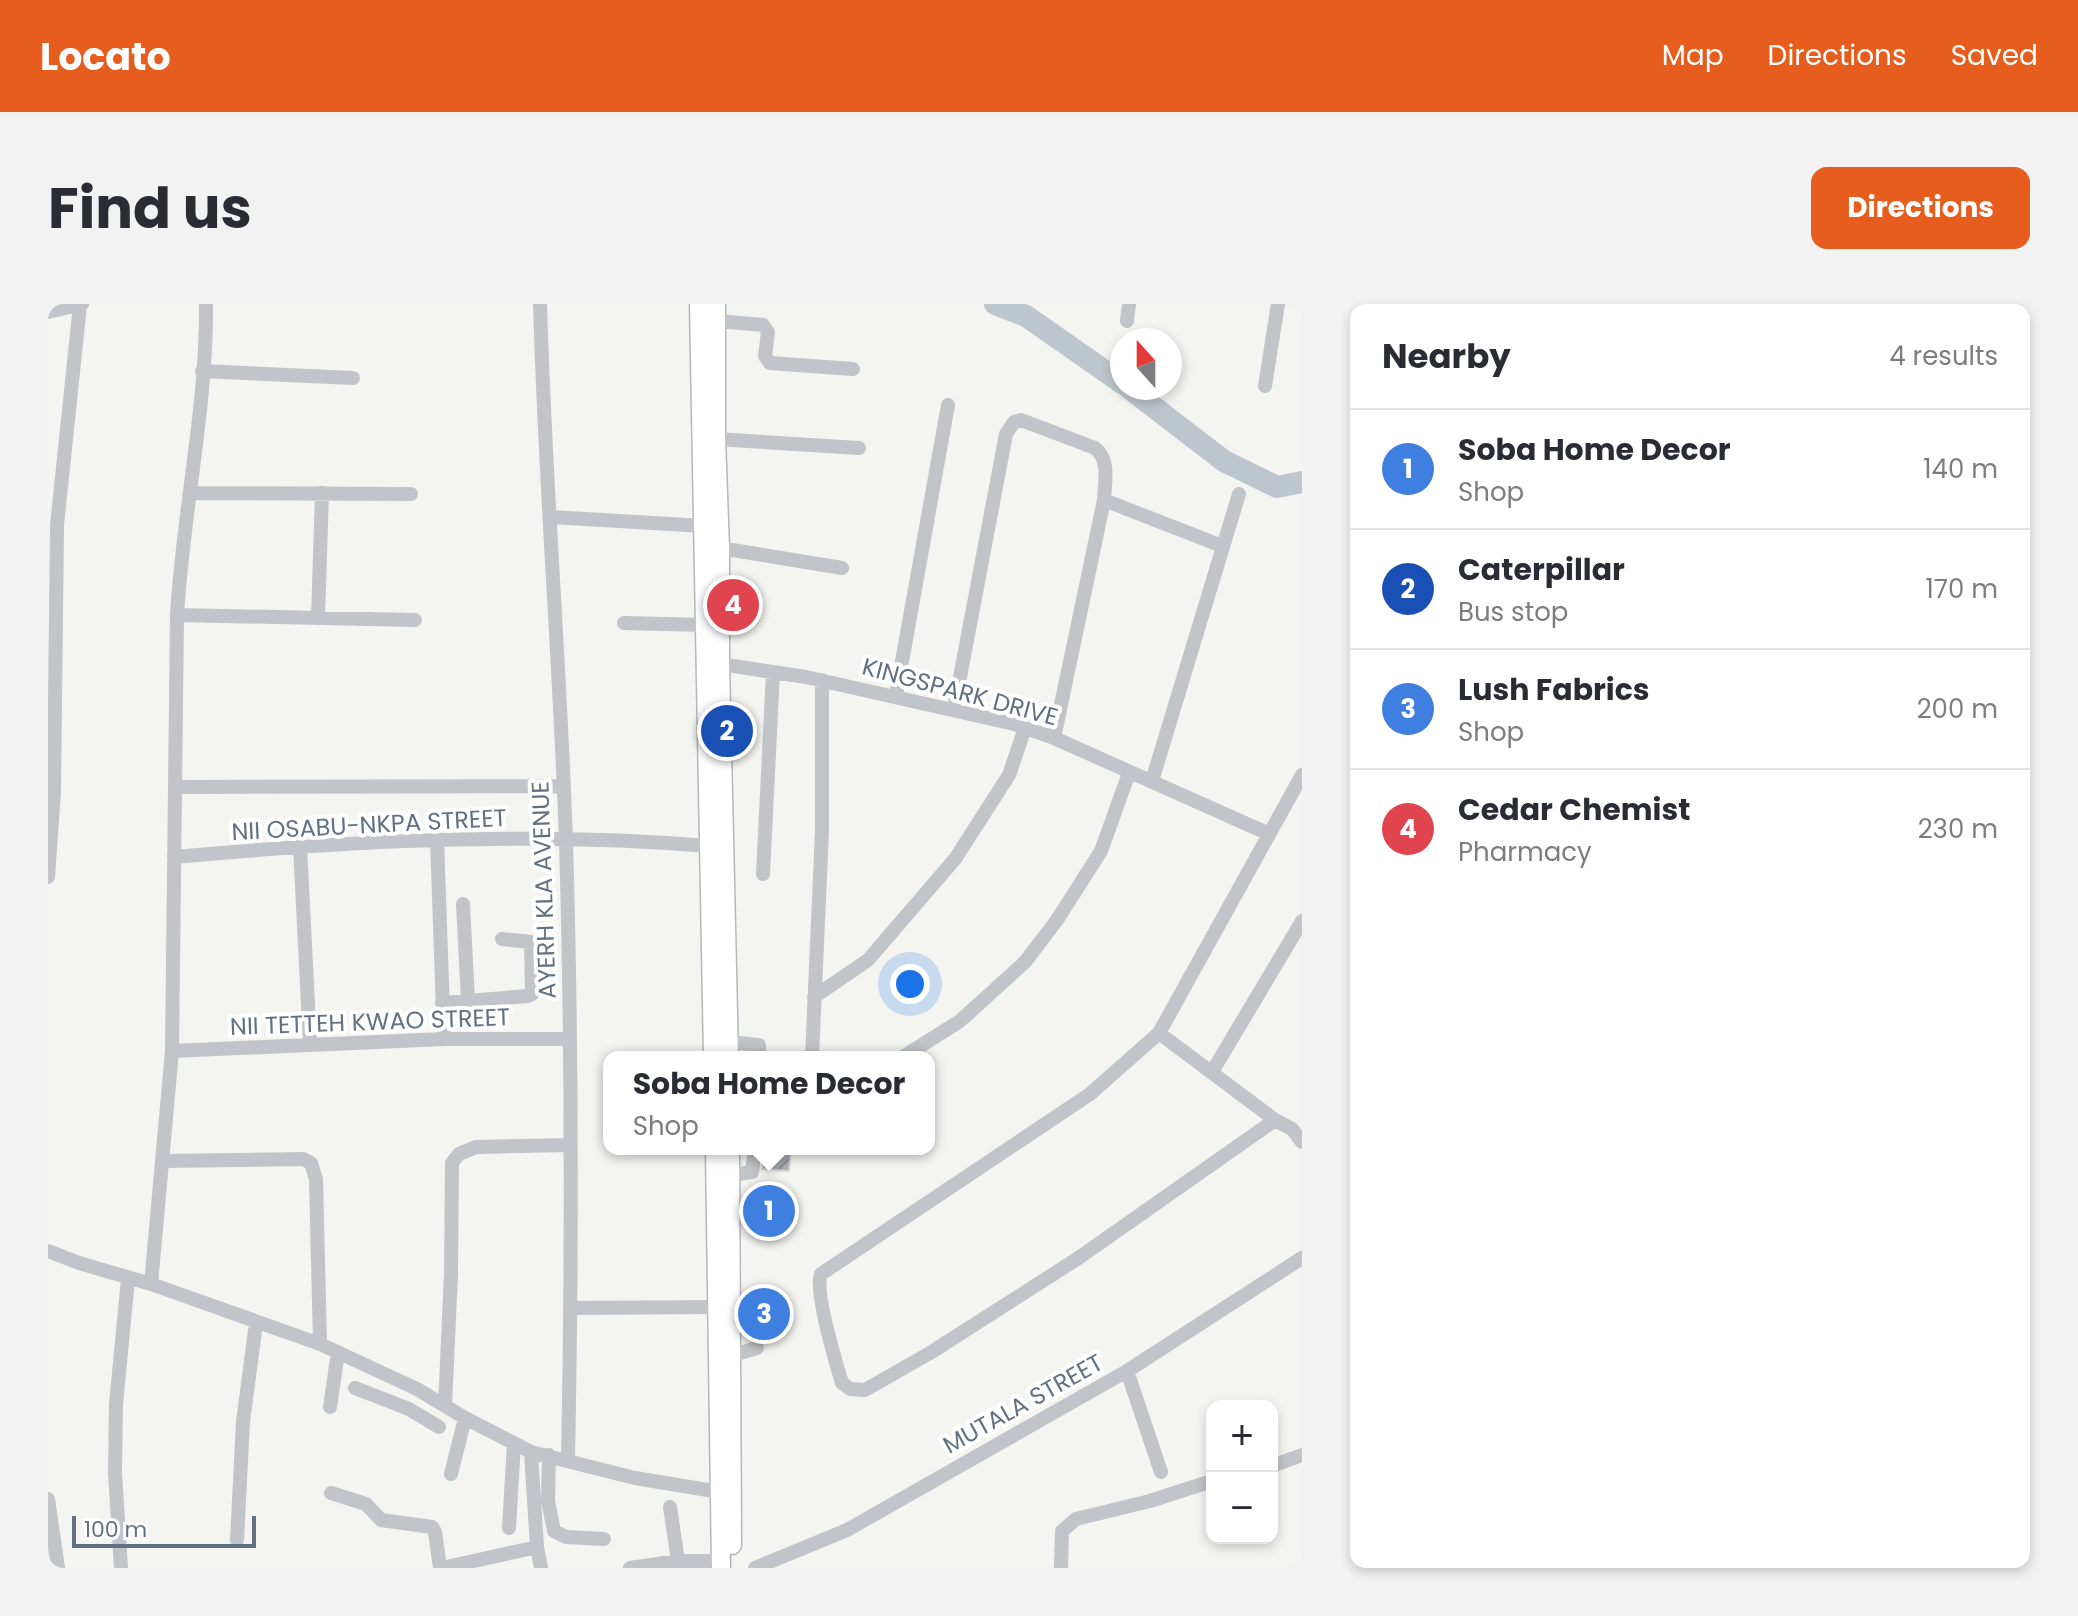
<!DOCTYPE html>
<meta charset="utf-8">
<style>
:root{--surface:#fff;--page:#f2f2f3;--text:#2b2b33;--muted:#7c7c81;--line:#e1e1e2;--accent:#e65d1e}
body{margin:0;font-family:Poppins,sans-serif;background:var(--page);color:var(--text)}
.controls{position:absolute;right:24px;bottom:24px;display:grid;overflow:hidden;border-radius:16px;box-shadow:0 4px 12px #0003}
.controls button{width:72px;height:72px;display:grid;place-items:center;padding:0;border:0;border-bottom:2px solid var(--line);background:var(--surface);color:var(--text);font:40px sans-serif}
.compass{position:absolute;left:1062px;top:24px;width:72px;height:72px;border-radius:50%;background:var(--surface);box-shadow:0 4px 12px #0003;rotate:339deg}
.scale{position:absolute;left:24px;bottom:20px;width:184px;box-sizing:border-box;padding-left:8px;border:4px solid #627182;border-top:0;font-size:22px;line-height:28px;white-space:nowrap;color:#627182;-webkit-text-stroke:6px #fff;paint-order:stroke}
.you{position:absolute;left:862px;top:680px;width:28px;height:28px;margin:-20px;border:6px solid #fff;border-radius:50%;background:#1a73e8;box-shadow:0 0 0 12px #1a73e833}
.badge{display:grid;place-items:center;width:52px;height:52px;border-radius:50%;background:var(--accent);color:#fff;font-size:26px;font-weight:700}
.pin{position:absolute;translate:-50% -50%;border:4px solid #fff;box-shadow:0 2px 8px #0006}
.popup{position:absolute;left:555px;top:747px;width:332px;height:104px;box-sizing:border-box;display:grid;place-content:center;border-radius:16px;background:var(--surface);filter:drop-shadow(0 2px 6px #0005);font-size:26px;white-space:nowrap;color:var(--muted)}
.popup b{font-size:30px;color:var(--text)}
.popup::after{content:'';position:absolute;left:50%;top:100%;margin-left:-16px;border:16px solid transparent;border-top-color:var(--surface)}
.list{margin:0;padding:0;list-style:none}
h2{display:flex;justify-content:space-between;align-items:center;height:104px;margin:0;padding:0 32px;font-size:34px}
h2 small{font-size:26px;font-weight:400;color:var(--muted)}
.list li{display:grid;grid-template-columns:52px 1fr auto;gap:24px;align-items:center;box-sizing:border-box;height:120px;padding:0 32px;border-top:2px solid var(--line)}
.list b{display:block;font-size:30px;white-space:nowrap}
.list p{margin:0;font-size:26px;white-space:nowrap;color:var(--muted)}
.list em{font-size:26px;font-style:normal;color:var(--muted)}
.map{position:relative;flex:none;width:1254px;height:1264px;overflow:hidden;border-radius:16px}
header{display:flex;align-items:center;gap:48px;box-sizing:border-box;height:112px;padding:0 40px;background:var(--accent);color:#fff}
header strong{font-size:38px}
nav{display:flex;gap:44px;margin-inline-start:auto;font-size:28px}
.intro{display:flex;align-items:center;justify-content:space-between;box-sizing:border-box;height:192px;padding:0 48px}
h1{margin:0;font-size:56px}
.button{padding:20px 36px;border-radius:16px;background:var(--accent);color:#fff;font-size:28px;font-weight:700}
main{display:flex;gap:48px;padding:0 48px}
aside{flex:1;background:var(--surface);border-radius:16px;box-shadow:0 4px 12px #0003}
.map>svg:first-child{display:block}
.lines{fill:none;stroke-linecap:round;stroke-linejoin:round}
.river{stroke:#bcc6cc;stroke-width:22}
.building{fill:url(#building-hatch);stroke:#d5d5d3;stroke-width:2}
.major-casing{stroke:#b4b8bc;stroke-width:21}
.minor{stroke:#c1c4c8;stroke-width:14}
.major{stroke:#fff;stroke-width:18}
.labels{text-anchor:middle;stroke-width:8;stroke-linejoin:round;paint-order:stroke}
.street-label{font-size:24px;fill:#627182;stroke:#fff}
</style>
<header>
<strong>Locato</strong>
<nav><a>Map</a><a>Directions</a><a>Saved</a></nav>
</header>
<div class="intro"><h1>Find us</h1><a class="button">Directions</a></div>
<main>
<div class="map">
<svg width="1254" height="1264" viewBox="0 0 1254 1264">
<defs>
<pattern id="building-hatch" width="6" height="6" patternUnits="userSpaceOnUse" patternTransform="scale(2)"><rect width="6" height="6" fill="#a9b1b7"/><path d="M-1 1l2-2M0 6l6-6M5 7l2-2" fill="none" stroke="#8d949a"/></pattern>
</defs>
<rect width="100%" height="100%" fill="#f4f4f0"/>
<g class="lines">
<path class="river" d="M947,0L978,12L1074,79
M1081,84L1176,157L1229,183L1254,178"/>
</g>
<path class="building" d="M717,845H743L741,867L714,865Z"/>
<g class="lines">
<g class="major-casing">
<path id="major" d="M651,0L665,753
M668,0V135L672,244V360L681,753
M667,845L673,1264
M682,845L684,1241"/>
</g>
<path class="minor" d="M492,0C497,179 512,359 518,538C524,744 524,950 520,1155
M0,8L34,0
M669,17L715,21L720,28L717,52L722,59L805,65
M1079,17L1081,0
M154,67L305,74
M1217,82L1230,0
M668,135L811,144
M142,189L363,190
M1056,196L1174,242
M503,213L656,222
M672,244L794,264
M129,311L367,316
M270,314L274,189
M576,319L657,321
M672,360L758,373L966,420L1006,434L1219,529
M848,391L900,101
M906,405L958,130L966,118L973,116L1047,144C1062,156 1057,177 1056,196L1006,434
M1104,477L1191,190
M128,483L515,482
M389,536L396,735
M252,542L262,740
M126,553C304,537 483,527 661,542
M715,570L725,368
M0,573L6,487L9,221L32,1
M415,600L420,697
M766,693L820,656L907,555L961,471L977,424
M394,699L480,692L484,690L483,638L454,635
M1111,729L1227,816L1244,825L1254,838
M681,738L711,741V753
M124,747L396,735H522
M764,753L774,527V376
M855,753L912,717L977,658L1009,616L1053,547L1081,469
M1164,768L1254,617
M1227,816L1029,955L882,1049L817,1086L802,1085L794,1079C788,1059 766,987 773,970L1042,790L1111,729L1254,471
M114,857L255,855L263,859L268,875L272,1040
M683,871L704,868L707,845
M0,947L31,959L103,980L272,1040L369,1085L417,1114L483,1148L587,1174L672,1188
M103,980L124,747L129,311C135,207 159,104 158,0
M523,1004L669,1003
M685,1051L709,1044
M1079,1067L1113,1168
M307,1084L361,1105L391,1123
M397,1101L403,971L404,859L411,850L428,843L521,841
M282,1103L290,1048
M483,1148L489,1243L493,1264
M501,1151L500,1197L506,1227L518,1233L556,1235
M1224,1162L1254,1151
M403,1170L417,1114
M283,1189L318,1200L333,1216L384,1223L387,1228L392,1264
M0,1195L10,1264
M622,1203L630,1257
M461,1224L466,1139
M189,1236L195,1118L208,1019
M73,1264L67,1169L68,1100L80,975
M394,1264L489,1243
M582,1264L630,1257H673
M707,1264L799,1226L1079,1067L1254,954
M1013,1264L1014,1227L1028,1215L1102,1197L1164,1177"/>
<use href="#major" class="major"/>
</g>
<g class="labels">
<g class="street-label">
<text transform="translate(912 388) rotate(15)" y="8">KINGSPARK DRIVE</text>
<text transform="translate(321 521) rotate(-3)" y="8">NII OSABU-NKPA STREET</text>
<text transform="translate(496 586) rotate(-92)" y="8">AYERH KLA AVENUE</text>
<text transform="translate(322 718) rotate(-2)" y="8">NII TETTEH KWAO STREET</text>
<text transform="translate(975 1100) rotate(-29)" y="8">MUTALA STREET</text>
</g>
</g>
</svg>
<div class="controls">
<button>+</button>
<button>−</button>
</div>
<svg class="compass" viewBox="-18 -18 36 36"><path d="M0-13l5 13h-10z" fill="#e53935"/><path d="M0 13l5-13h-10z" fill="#7c7c81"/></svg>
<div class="scale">100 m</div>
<div class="you"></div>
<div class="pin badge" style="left:721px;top:907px;background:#3f7fe0">1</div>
<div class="popup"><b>Soba Home Decor</b>Shop</div>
<div class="pin badge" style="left:679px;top:427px;background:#1a4fb4">2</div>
<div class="pin badge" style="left:716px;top:1010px;background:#3f7fe0">3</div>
<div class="pin badge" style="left:685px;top:301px;background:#e0444e">4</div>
</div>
<aside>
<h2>Nearby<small>4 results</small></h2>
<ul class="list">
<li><span class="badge" style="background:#3f7fe0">1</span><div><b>Soba Home Decor</b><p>Shop</p></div><em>140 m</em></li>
<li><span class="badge" style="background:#1a4fb4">2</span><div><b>Caterpillar</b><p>Bus stop</p></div><em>170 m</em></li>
<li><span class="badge" style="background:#3f7fe0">3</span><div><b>Lush Fabrics</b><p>Shop</p></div><em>200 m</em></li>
<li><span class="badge" style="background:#e0444e">4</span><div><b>Cedar Chemist</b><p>Pharmacy</p></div><em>230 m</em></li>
</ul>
</aside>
</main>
